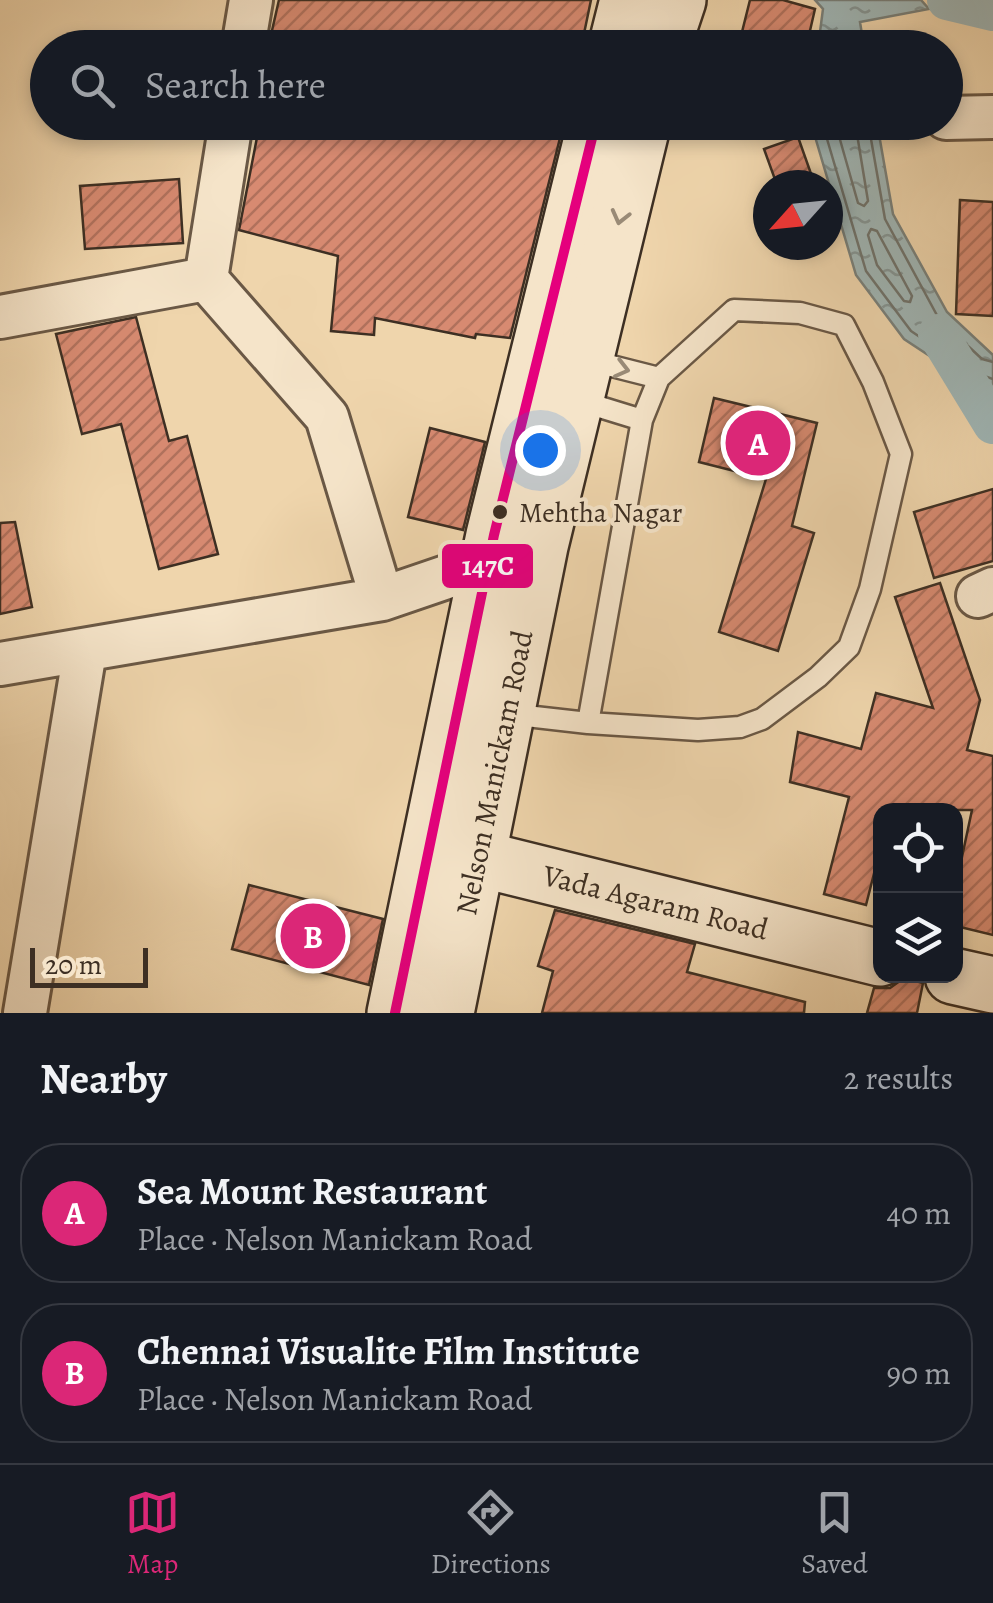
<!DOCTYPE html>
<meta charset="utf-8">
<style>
:root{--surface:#171b24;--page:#20242c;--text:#f1f3f6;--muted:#9ea1a6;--line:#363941;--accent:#db2777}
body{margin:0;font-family:Alegreya,serif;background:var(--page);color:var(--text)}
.controls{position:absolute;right:30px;bottom:30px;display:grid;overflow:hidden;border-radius:20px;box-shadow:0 5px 15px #0003}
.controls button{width:90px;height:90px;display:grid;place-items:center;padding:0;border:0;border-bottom:2px solid var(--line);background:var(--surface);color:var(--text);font:50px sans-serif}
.compass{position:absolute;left:753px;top:170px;width:90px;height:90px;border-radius:50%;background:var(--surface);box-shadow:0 5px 15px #0003;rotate:243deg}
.scale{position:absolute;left:30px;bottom:25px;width:118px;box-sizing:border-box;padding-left:10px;border:5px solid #3d2f23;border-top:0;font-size:28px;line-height:35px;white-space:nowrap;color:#3d2f23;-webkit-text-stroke:8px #f5e4c9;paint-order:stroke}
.you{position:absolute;left:540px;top:450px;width:35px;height:35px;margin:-25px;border:8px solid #fff;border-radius:50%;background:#1a73e8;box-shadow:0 0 0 15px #1a73e833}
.badge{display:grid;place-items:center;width:65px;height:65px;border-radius:50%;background:var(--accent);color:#fff;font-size:32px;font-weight:700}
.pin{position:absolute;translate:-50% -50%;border:5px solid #fff;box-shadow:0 2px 10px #0006}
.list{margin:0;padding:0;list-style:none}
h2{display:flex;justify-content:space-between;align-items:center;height:130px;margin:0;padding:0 40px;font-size:42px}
h2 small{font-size:32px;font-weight:400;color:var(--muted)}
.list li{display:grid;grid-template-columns:65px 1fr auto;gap:30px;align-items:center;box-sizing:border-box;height:140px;margin:0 20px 20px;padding:0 20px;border:2px solid var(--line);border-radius:40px}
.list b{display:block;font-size:38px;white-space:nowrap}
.list p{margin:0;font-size:32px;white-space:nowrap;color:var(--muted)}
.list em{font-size:32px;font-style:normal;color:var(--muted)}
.icon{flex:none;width:55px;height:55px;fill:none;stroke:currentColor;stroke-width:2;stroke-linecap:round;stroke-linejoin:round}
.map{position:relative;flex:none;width:993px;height:1013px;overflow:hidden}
.search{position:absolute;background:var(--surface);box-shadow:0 5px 15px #0003;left:30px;right:30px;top:30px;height:110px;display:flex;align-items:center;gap:25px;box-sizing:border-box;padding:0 35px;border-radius:55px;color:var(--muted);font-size:38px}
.sheet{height:450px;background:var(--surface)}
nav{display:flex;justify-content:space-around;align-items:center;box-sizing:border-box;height:140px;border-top:2px solid var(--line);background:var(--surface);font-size:28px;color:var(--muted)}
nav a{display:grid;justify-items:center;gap:5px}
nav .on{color:var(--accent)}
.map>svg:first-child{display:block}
.water{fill:url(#water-ripples);stroke:#78807b;stroke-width:2.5}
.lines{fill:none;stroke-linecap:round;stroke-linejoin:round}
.shore{stroke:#6e726c;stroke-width:2.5}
.canal{stroke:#9fb6b6;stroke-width:40}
.building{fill:url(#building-hatch);stroke:#3d2f23;stroke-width:2.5}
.lane-casing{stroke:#6a5845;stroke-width:25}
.street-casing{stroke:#6a5845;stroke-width:48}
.secondary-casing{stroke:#3d2f23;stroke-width:60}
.lane{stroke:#f5e4c9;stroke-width:20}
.street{stroke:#f5e4c9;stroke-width:42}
.secondary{stroke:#f5e4c9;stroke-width:55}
.bus-1-casing{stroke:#f5e4c9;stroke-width:18}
.bus-1{stroke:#e5007d;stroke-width:10}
.oneway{stroke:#998a76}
.bus-dot{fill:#3d2f23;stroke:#f5e4c9;stroke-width:4}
.labels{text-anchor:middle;stroke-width:8;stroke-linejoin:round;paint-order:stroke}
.bus-label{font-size:28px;fill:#3d2f23;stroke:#f5e4c9;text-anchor:start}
.street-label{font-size:30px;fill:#3d2f23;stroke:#f5e4c9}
.line-badge{stroke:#f5e4c9;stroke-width:4}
.badge-label{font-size:28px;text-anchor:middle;font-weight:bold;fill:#fff}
</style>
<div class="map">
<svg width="993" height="1013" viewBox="0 0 993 1013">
<defs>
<pattern id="water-ripples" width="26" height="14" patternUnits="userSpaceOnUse" patternTransform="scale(2.5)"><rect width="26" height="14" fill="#9fb6b6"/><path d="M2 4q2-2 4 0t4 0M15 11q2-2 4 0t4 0" fill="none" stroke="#839494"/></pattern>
<pattern id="building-hatch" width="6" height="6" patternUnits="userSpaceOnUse" patternTransform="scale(2.5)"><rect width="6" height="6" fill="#d78a71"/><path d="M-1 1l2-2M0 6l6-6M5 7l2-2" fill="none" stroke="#b0715c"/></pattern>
</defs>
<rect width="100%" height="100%" fill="#efd5ac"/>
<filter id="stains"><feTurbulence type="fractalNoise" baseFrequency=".002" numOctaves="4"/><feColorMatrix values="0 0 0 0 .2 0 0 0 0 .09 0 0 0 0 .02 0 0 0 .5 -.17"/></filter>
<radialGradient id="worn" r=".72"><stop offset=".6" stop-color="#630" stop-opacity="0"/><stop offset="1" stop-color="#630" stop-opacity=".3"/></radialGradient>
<path class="water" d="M815,0H921L929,9L860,22L864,47H818L823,9Z
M811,123H877L893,214L947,312L993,355V390L966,380L904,339L856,275Z"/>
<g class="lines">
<path class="shore" d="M822,122L866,271L911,331L970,371L993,379
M835,122L858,203L864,206L868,201L855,122
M868,122L885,219L939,319L982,359L993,362
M871,229L877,231L912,296L910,302L904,301L877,265L868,235Z"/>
<path class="canal" d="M947,0L993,11
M938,334L993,424"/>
</g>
<path class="building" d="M279,0H591L581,48H268Z
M750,0H783L815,9L806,48H738Z
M260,122H564L510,338L476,334L475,338L375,318L374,335L331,331L338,256L239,230Z
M798,137L815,185H777L764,149Z
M179,179L183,243L85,249L80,186Z
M960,200L993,202V316L956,314Z
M136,317L169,441L187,436L218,554L159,569L121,424L82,434L56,334Z
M714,398L817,423L792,526L814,533L778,651L719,632L766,479L699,462Z
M430,428L485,442L463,530L408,517Z
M993,489V561L934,578L914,512Z
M15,522L32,607L0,614V523Z
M940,583L980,700L967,750L993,756V935L956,926V885L972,810H880V850L866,905L824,894L849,797L790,782L798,732L861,749L876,693L933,708L895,597Z
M249,885L383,919L369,985L232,949Z
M555,910L695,944L687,972L805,1002L804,1013H542L553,971L538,966Z
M904,978L923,983L917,1013H867L874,988H890Z"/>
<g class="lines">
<g class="lane-casing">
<path id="lane" d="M734,310L800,313L844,325L873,382L901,454L870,589L849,647L818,677L762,719L740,727L698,730L588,723L642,420L659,378Z
M588,360L659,378
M577,400L642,420
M508,714L588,723"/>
</g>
<g class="street-casing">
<path id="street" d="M243,48L251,0
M946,118L993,117
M206,279L327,417L382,599
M0,317L206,279L231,122
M978,596L993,589
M0,664L382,599L511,555
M25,1013L85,651"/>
</g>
<g class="secondary-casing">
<g id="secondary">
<path d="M616,48L628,0"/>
<path d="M662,48L678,0"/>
<path id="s1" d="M444,850L880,958"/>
<path d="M953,976L993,985"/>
<path d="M395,1013L494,535L596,122"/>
<path id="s2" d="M446,1013L540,546L643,122"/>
</g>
</g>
<use href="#lane" class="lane"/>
<use href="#street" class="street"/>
<use href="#secondary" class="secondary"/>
<g class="bus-1-casing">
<path id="bus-1" d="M395,1013L494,535L596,122"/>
</g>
<use href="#bus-1" class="bus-1"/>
</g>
<defs><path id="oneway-chevron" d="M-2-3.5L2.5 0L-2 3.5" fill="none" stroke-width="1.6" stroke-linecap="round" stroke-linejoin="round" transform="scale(2.5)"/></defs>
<g class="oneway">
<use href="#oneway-chevron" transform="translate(620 217) rotate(104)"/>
<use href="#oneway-chevron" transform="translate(622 369) rotate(14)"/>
</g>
<circle class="bus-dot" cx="500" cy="512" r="9"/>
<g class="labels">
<g class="bus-label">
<text x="519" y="522">Mehtha Nagar</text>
</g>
<g class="street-label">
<text dy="10" stroke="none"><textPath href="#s2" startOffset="245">Nelson Manickam Road</textPath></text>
<text dy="10" stroke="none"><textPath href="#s1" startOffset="218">Vada Agaram Road</textPath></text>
</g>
</g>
<rect class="line-badge" x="440" y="542" width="95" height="48" rx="10" fill="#e5007d"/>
<g class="badge-label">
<text x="488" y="575">147C</text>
</g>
<rect width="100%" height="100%" filter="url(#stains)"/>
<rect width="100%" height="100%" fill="url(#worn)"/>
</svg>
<div class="controls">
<button><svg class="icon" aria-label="locate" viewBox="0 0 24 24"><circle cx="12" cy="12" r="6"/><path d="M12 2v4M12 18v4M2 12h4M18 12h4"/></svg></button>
<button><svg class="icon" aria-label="layers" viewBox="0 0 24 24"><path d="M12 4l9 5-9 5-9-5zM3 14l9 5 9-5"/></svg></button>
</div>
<svg class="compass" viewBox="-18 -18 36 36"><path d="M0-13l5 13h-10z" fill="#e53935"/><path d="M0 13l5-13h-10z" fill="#9ea1a6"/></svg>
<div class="scale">20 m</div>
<div class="you"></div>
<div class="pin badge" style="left:758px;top:443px">A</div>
<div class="pin badge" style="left:313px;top:936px">B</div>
<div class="search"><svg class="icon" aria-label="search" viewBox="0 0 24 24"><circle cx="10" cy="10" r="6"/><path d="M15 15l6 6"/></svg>Search here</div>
</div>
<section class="sheet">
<h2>Nearby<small>2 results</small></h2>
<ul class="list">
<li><span class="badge">A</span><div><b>Sea Mount Restaurant</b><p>Place · Nelson Manickam Road</p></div><em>40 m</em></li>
<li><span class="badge">B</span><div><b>Chennai Visualite Film Institute</b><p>Place · Nelson Manickam Road</p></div><em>90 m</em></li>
</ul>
</section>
<nav>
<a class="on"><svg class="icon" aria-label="map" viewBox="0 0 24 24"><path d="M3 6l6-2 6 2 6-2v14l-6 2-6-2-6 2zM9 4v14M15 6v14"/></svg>Map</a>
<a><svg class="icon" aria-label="directions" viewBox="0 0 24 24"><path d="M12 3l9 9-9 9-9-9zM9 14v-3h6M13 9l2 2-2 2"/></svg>Directions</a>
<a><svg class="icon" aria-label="saved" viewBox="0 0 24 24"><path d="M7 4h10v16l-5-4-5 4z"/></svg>Saved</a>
</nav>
